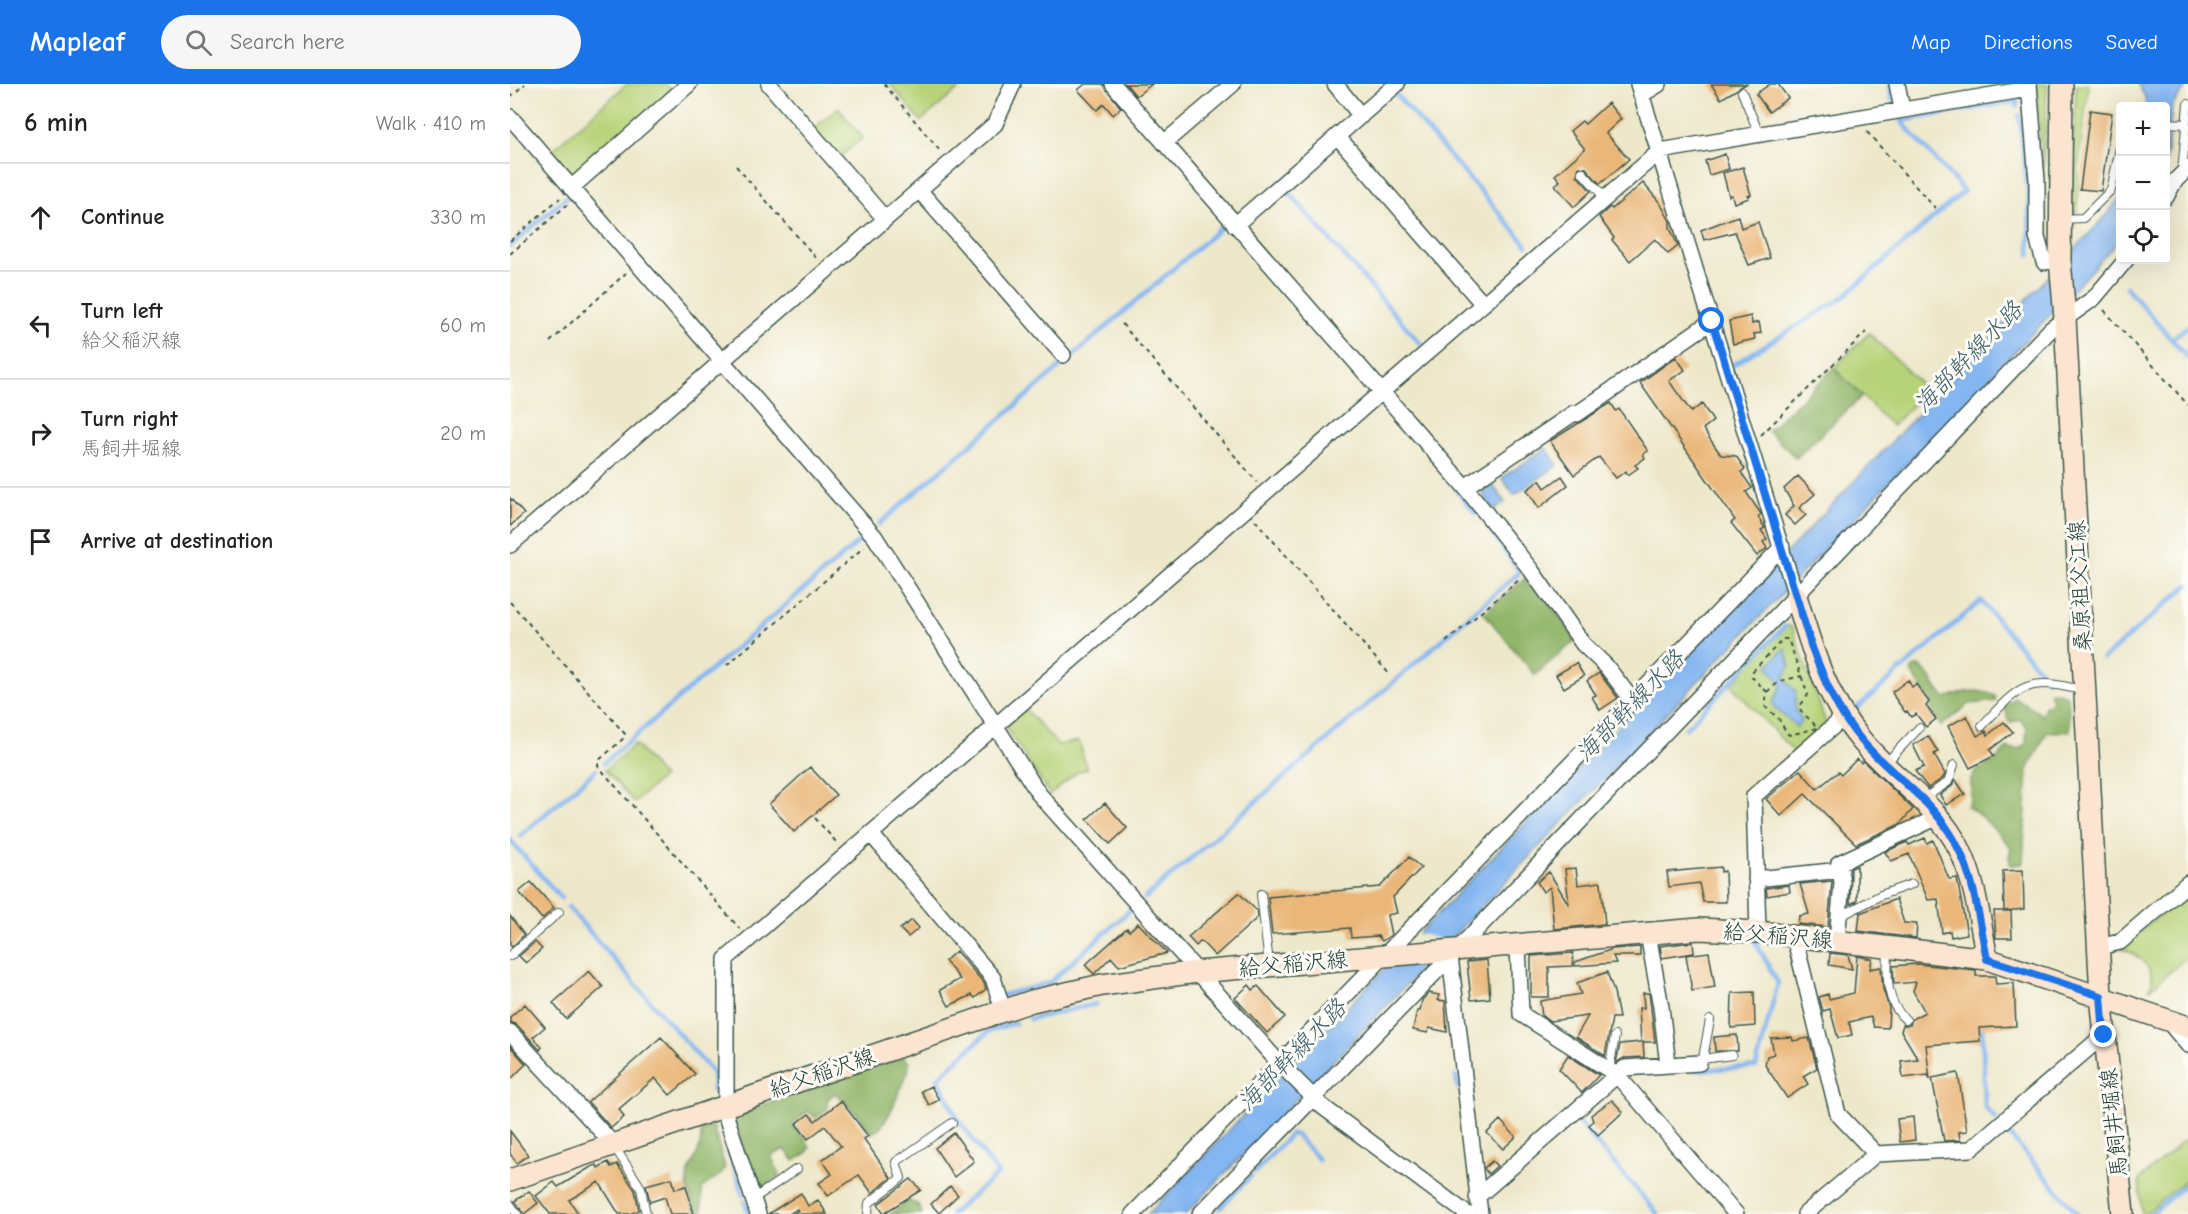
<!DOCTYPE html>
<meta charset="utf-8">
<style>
:root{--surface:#fff;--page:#f6f6f6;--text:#222;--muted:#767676;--line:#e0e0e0;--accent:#1a73e8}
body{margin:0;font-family:"Comic Neue","Klee One",sans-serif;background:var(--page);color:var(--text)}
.controls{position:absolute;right:18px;top:18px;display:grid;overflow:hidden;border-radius:6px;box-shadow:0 6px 24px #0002}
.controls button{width:54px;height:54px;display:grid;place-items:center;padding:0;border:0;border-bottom:2px solid var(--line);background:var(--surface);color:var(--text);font:30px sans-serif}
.stop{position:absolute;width:18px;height:18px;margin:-14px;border:4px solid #1a73e8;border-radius:50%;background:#fff}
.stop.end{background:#1a73e8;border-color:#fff;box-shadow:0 2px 6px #0008}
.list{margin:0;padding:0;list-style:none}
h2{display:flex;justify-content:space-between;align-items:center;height:78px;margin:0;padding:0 24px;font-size:26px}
h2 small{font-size:20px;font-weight:400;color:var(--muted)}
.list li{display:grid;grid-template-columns:39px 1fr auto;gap:18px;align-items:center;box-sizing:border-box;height:108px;padding:0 24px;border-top:2px solid var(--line)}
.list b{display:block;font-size:22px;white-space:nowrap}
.list p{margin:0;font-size:20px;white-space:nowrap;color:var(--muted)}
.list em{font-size:20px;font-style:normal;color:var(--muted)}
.icon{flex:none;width:33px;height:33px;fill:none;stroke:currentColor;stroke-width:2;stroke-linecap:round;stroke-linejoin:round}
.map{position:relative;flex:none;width:1678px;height:1130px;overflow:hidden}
header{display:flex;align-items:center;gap:36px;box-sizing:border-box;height:84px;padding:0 30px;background:var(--accent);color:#fff}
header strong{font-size:28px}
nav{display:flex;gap:33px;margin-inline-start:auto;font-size:21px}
.search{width:420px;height:54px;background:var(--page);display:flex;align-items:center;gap:15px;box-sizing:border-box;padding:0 21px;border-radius:33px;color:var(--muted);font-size:22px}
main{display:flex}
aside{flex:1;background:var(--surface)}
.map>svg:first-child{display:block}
.green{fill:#b7d379;stroke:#6b8856;stroke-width:1.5}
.forest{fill:#91b569;stroke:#58794e;stroke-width:1.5}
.water{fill:#84b6f1;stroke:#527a92;stroke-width:1.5}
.pier{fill:#eee8cb}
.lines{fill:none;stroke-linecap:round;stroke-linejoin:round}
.stream{stroke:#84b6f1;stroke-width:4.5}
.building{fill:#eab779}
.lane-casing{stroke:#3e574b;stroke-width:10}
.street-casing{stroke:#3e574b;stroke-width:18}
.secondary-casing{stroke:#3e574b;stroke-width:24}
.path{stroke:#3e574b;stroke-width:2;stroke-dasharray:4.5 4.5;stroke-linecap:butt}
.lane{stroke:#fff;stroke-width:8}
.street{stroke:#fff;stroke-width:15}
.secondary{stroke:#fce5d0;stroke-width:21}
.route{stroke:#1a73e8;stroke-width:8}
.labels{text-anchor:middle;stroke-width:6;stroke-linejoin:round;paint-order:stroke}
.street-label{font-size:22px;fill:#1f3d34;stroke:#fdfcf7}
.water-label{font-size:24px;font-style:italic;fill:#3d616d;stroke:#fdfcf7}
</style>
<header>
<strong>Mapleaf</strong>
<div class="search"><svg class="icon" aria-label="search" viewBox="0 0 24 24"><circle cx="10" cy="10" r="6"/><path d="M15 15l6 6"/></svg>Search here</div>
<nav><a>Map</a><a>Directions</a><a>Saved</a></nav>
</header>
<main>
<aside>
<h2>6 min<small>Walk · 410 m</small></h2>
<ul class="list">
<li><svg class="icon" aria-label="ahead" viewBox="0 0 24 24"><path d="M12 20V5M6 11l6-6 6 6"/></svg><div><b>Continue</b></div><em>330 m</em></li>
<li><svg class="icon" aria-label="left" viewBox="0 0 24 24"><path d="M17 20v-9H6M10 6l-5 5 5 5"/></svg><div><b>Turn left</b><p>給父稲沢線</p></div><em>60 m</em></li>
<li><svg class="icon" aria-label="right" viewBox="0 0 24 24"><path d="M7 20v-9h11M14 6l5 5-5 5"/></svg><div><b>Turn right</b><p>馬飼井堀線</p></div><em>20 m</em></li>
<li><svg class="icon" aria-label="arrive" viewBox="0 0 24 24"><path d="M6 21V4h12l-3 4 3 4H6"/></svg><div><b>Arrive at destination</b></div></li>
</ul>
</aside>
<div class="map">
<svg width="1678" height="1130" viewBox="0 0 1678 1130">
<rect width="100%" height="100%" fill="#fdfcf7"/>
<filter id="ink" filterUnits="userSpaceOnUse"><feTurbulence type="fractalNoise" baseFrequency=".0167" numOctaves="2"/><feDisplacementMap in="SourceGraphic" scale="12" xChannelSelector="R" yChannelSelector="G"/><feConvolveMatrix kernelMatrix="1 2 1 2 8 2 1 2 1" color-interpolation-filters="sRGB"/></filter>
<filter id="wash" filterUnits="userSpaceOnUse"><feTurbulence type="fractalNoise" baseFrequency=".008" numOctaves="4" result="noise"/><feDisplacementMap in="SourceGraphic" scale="24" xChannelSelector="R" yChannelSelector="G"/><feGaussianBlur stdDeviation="1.35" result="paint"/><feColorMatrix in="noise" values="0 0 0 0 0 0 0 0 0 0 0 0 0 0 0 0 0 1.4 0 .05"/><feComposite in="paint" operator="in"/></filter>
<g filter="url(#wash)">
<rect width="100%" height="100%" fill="#eee8cb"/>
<path class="green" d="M117,0H156L163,8L66,95L41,67Z
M380,0H445L449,5L411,37Z
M1526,0H1537L1533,94Z
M1566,0H1579L1569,75L1567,127H1561Z
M328,24L353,54L327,75L302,46Z
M1359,249L1417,306L1382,342L1324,284Z
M1276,541L1282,543L1316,639L1284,668L1221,601Z
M515,625L548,661L569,657L577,685L567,688L540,711L497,645L499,639Z
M125,660L153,693L124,718L95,686Z
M1678,806V872L1639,906C1651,887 1627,870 1611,864Z
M1678,1053V1094L1635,1130H1632L1629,1096Z"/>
<path class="forest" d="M1324,284L1352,312L1286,374L1258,347Z
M1019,491L1066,556L1025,591L974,529Z
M1409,582C1422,589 1424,606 1436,614C1452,607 1469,604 1485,612L1486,617L1459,620L1431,642L1421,623L1422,619L1401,588L1403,584Z
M1539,608H1548L1558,613L1560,647L1537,648L1518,686L1513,780L1501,781L1499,773L1501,763L1474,735L1457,722L1461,715V696L1465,688L1486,676L1497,664L1509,665L1516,659L1517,644L1511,636L1501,638L1498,636L1495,622L1505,613C1515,622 1522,621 1532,632L1535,622L1540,621L1542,616Z
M394,973L399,979L398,988C389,1003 379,1046 361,1049L350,1033L325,1009L317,1016L318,1024L306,1034L298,1027L283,1040L300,1062L297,1069L284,1077L275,1065L261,1072L270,1091L252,1105L243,1100L224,1037L229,1029Z
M203,1042L215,1083L211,1090L192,1104V1130H186C183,1120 177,1107 177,1096C178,1080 193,1071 191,1045Z
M399,1117L409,1121L412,1130H380Z"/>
<path class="water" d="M1628,0H1678L1662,22L1656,77V22H1636L1635,13Z
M1610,113V155L1537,234L676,1130H638L1281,464L1597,131Z
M1036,364L1048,381L1004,411L992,394Z
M982,400L995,418L984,426L971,408Z
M1275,564L1280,582L1274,594L1286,608L1285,624L1292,637L1287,643L1265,624L1263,618L1272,601L1258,582Z"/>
<path class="pier" d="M906,849L943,858L917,885L880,875Z"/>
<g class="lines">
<path class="stream" d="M1379,0L1382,16
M884,8L1017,161
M1509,31L1519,110L1520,170
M1391,37L1507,17V22
M775,104L910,259
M0,162L58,112
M1616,203L1678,274
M1662,255L1678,242
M1223,281L1332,214L1454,107L1391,37
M946,406L966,429
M369,440L715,140
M1593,575L1678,501
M1341,629L1471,517L1537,595
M1176,644L1275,542
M94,679L353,454
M10,752L86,686
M0,756L51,814
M635,814L1010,488L981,447
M58,823L203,989V1007
M493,911L539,899L620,826
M520,935L586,920
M1472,938L1475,1023L1486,1035
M1185,986L1246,983L1268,899L1245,857
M946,992L948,1004
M1069,1039L1148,1130
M211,1041L233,1111
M1494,1045L1568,1130
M745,1088L781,1050L786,1051L808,1075
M235,1118L239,1130
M710,1124L741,1092
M441,1130L488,1090L447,1034L428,994L479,947L505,939
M1641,1130L1678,1098"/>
</g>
<g id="blocks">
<path class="building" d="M575,0H593L611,24L603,31L594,20L587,26L568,6Z
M616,0H642L626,12Z
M1201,0H1236L1211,15Z
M1260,0H1268L1278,14L1259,28L1246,10Z
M1098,19L1111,35L1096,49L1119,75L1090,100L1076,84L1069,83L1067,91L1081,107L1064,123L1045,101L1050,97L1045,91L1075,65L1060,47L1072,37L1075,40Z
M1580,26L1602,29L1591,107L1570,105Z
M1215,70L1219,85L1199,91L1195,77Z
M1233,83L1241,111L1238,112L1239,114L1224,119L1222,111L1219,112L1213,89Z
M1133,99L1150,119L1160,137V144L1168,162L1158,170L1145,155L1120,177L1102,156L1104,154L1089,133L1100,123L1102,125Z
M1228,132L1231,144L1248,138L1260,174L1239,181L1225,148L1194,156L1191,146Z
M1241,232L1242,240L1249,238L1251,249L1244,250L1245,255L1223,260L1219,237Z
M1166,273L1175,286L1159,297L1181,328L1192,320L1203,337L1193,345L1211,371L1226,372L1235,385L1231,388L1242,404L1236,408L1249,427L1251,430L1248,433L1255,444L1251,446L1257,455L1253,458L1257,464L1247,472L1221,439L1225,436L1130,299Z
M1101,319L1106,327L1109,325L1138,367L1133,370L1135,374L1125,381L1128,384L1118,391L1116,387L1106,394L1089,373L1064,391L1040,357Z
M1052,392L1058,401L1029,424L1017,406L1030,396L1035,404Z
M1288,392L1305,410L1289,424L1296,431L1285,441L1275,431L1284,422L1274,405Z
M0,414L14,430L0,442Z
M1066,579L1074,592L1054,604L1046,591Z
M1089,589L1108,614L1090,626L1082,613L1086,611L1077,597Z
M1398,596L1402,603L1406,600L1419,618L1416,622L1426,635L1416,643L1406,630L1401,633L1397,627L1395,628L1385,614L1382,608Z
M1457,632L1467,652L1476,647L1478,651L1494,638L1503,648L1480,666L1484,672L1460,684L1438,642Z
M1418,652L1428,668L1424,670L1435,690L1433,694L1418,704L1405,687L1414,683L1403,661Z
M1347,675L1351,679L1353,677L1403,725L1390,740L1346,760L1295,710L1271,732L1256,715L1290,686L1307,705L1328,688L1331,691Z
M300,683L326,711L284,748L259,720Z
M1445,695L1455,710L1436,721L1430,711L1442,702Z
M595,719L617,744L600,760L577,735Z
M1415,754L1417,759L1423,756L1439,795L1447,794L1457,850L1441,853L1440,847L1432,849L1428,815L1418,816L1399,770L1381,777L1375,768L1397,758L1399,761Z
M899,773L911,784L883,813L887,829L877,831L881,851L872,857L868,852L841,854L840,844L762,850L758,813L870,803Z
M1347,782V817L1340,820L1341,784Z
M1211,783V788L1215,787L1216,818H1193L1189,799L1159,803L1157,788Z
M1066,784L1068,801L1091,798L1095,840L1044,845L1040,803L1033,808L1027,798L1039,788L1059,821L1055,785Z
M1513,786L1514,825L1494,827L1493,787Z
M1322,797L1318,843L1288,840L1289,832L1299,830L1290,800Z
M21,798L44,824L32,835L9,808Z
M1279,801L1280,808L1257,812L1256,804Z
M729,809L747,827L748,833L705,872L691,857L686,862L678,853Z
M1386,815L1394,839L1407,840L1406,854L1348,847L1350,829Z
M1484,827H1501L1502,854H1486Z
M0,832L14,851L2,863L0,861Z
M402,836L409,844L398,853L390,845Z
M628,839L657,869L609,882L601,873L584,890L575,881L617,844L619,847Z
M25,858L32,865L16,879L9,872Z
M1183,858L1184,869L1152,874L1150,862Z
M1130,863V872H1103L1106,879L1065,882V878L1103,865Z
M446,867L474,899L476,905L465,914L462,911L439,922L430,906L450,895L435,877Z
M1199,868L1205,903L1182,907L1176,871Z
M1063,869V882L1039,883V913H1021V872Z
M1320,869L1338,871L1342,885L1319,881Z
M1347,872L1362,875L1360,885L1371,883L1373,905L1379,924L1378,944L1364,943L1361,933L1339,938L1342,951L1328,954L1320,925L1313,927L1309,913L1318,910L1319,915L1344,909Z
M977,876L980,914L961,916L957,878Z
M1407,880L1466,886V892H1485L1486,900L1504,899L1506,942L1469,944L1470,957L1416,961L1420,996L1418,991L1393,994L1391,977L1408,975L1391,947L1393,941H1400L1402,935L1415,928L1403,907L1406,898L1384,900L1383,882Z
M79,887L93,903L56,935L43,919Z
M1097,888L1104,908L1109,934H1102L1095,972L1066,953L1078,932L1040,937L1032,932L1030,917L1071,910L1067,899Z
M739,901L743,906L748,902L775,933L757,949L725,914Z
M1244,908L1245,942L1221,944L1222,909Z
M919,909L929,911L928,916L935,917L937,948L919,944L918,949L903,946L907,927H910L912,916Z
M1133,909H1139L1145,958H1133L1134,973L1114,974L1106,979L1110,960L1131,958L1129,924H1134Z
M15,920L35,943L23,953L32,963L30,966L7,941L0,938V933Z
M1227,951L1228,967H1205L1204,953Z
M151,953L185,990L160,1011L145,994L109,1025L114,1033L101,1044L78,1018Z
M1282,953L1283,957L1299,954L1307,984L1293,992L1298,1000L1277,1014L1255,981L1257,972L1264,970L1261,954Z
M0,962L16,980L0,996Z
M1058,971L1089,991L1072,1009L1049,985Z
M1448,989L1457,1047L1449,1048L1450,1056L1434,1057L1422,994Z
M421,1002L429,1016L419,1021L411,1007Z
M1102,1016L1113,1028L1088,1051L1079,1041L1083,1037L1081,1031Z
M331,1017L358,1052L354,1055L381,1094L362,1109L349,1091L318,1112L309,1099L322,1090L312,1076L331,1062L315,1042L298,1055L286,1040L299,1030L305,1037Z
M1403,1033L1405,1056L1390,1058L1387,1035Z
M990,1036L1006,1053L993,1065L977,1049Z
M0,1047L18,1071L7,1079L0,1070Z
M444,1049L464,1077L444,1093L425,1064Z
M982,1077L987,1082L978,1090L974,1084Z
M98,1078L101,1083L107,1080L125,1106L129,1126L120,1130H109L89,1098L59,1116L69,1130H40L26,1112L44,1098L48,1103L81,1083L87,1081L88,1084Z
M162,1094L165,1105L176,1102L184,1130H160L155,1113L140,1118L136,1101Z
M401,1095L411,1106L374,1129L368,1120Z
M440,1102L448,1111L429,1129L421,1120Z
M19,1107L28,1119L14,1130L5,1117Z
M291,1109L298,1122L308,1116L317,1130H283L288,1127L287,1125L279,1130H258Z"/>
</g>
</g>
<g filter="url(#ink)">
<use href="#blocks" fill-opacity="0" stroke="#3e574b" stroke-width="1.5"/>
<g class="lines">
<g class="lane-casing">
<path id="lane" d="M1232,8L1249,50
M1656,39L1676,40
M1072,88L1095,114
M1672,89L1678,20
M1552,135L1573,134L1601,106L1610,64
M1472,642C1509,602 1517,591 1574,607
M1375,680L1409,644
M1413,715L1438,698L1444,681
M751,810L759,880
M1331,832L1371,811L1402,800
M1378,866C1377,891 1375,918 1396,936
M0,872L49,828
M1193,974L1200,936
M1192,975L1222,971
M1099,986L1105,952
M104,1062L131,1104L136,1130
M243,1115L287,1085
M0,1120L7,1130
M358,1130L359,1119L391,1094L386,1078L442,1039"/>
</g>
<g class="street-casing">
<path id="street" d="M259,0L375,135
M603,0L955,403L1021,486L1073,560L1096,582L1123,617
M825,0L851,32
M1128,0L1286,512
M1387,0L1392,25
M1519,0L1527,96V153L1534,178L1550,176
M1131,11L1149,0
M0,33L365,453L529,710L770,980L813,1023L957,1130
M827,52L972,219
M654,59L723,0
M61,104L179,0
M409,106L553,271
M1656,113L1664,98L1678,84
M725,141L887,0
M955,403L1064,329L1067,330L1202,237
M0,461L485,40L503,0
M361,750L483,894L493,926
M1246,795L1331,786
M1248,848L1244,712L1334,633
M1138,850L1151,923L1158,981
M1284,852L1328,1030L1366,1070
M1327,856L1332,798L1329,779L1428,733
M1008,861L1011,930L1107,991L1115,984L1189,979
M1589,863L1610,858L1678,799
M940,872L970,1130
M1658,937L1678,961
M0,948L103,1060
M967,1113L1107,991L1226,1130
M248,1130L216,1032V875L1150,67L1518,5
M623,1130L1272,463
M690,1130L947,866L1541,245L1584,214L1616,176
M1295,1130L1366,1070L1461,1065L1594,951"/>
</g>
<g class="secondary-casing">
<path id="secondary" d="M1552,0L1550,176L1555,234L1591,912L1613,1130
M1286,512C1301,563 1316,614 1351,656C1382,694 1427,720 1449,764C1466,798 1470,839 1477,875
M0,1096L522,917L592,901L687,888L1189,845L1248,848L1477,875L1678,943"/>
</g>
<path class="path" d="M374,0L430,67
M0,13L15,0
M1357,48L1425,124
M226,82L307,175
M0,157L50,114
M0,170L57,121
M1594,226L1678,321
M612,240L747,398
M40,258L116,189
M1251,351L1356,248
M745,436L881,592
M0,518L115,650L114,654L88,677V682L230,845
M1273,555H1278L1298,611L1290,622L1291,627L1308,644L1279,651C1274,646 1274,643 1270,637C1267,631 1259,628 1255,622L1257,608L1242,593V588Z
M936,558L1009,496
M217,581L354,463
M1257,608L1270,597L1292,592
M305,734L327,759"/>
<use href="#lane" class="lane"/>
<use href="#street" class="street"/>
<use href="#secondary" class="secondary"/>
</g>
</g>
<g class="lines" filter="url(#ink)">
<path class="route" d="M1202,237L1301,561C1314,596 1327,628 1352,657C1379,689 1418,713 1440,749C1464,786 1468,832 1477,875L1591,912L1594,951"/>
</g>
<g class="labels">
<g class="street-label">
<text transform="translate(1569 502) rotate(-93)" y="8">桑原祖父江線</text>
<text transform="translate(1268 851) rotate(5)" y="8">給父稲沢線</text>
<text transform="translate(783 879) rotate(-5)" y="8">給父稲沢線</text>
<text transform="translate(312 988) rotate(-19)" y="8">給父稲沢線</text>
<text transform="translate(1603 1039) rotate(-96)" y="8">馬飼井堀線</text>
</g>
<g class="water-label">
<text transform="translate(1458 273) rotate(-46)" y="8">海部幹線水路</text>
<text transform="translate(1120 622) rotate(-46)" y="8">海部幹線水路</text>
<text transform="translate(782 971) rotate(-46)" y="8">海部幹線水路</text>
</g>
</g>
</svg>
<div class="controls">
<button>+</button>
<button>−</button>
<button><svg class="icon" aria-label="locate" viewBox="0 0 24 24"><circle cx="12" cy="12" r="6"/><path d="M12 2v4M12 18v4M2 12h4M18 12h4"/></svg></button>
</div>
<div class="stop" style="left:1202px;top:237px"></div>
<div class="stop end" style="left:1594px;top:951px"></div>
</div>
</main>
